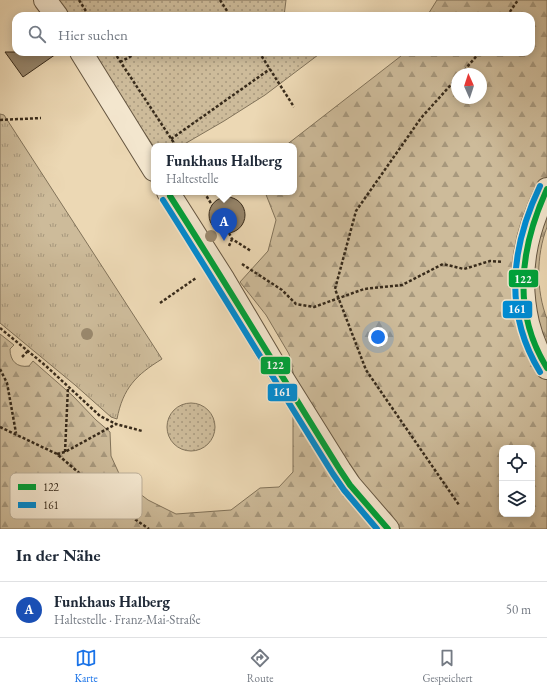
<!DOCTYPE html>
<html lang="de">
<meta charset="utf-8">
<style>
:root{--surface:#fff;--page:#f6f6f7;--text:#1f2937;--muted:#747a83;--line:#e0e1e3;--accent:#1a73e8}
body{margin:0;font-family:"EB Garamond",serif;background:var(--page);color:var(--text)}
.controls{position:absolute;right:12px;bottom:12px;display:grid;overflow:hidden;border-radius:8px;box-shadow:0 2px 10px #0003}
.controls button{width:36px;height:36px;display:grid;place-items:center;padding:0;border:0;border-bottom:1px solid var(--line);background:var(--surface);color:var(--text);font:20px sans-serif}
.compass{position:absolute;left:451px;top:68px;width:36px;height:36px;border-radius:50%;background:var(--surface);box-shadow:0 2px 10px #0003;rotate:357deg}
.you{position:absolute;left:378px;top:337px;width:14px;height:14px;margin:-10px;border:3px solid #fff;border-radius:50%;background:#1a73e8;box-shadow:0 0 0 6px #1a73e833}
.badge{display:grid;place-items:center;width:26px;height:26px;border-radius:50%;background:var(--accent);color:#fff;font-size:13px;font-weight:700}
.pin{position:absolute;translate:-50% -33px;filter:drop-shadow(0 1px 2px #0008)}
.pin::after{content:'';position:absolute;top:21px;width:14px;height:12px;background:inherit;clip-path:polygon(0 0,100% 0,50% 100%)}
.popup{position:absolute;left:151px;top:143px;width:146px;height:52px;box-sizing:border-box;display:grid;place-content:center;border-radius:8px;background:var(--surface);filter:drop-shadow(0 1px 3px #0005);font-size:13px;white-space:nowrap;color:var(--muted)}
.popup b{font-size:15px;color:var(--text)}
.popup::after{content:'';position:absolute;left:50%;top:100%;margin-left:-8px;border:8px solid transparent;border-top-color:var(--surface)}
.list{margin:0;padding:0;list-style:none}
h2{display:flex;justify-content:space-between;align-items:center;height:52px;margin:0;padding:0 16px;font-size:17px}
h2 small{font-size:13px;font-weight:400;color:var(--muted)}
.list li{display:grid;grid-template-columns:26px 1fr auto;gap:12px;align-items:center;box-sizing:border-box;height:56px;padding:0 16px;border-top:1px solid var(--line)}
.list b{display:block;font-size:15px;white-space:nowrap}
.list p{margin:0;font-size:13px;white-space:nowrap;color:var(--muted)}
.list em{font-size:13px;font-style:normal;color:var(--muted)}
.icon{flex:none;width:22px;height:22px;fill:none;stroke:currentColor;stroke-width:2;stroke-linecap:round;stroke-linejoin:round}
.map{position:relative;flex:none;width:547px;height:529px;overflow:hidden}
.search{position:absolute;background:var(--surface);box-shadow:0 2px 10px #0003;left:12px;right:12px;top:12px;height:44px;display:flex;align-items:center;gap:10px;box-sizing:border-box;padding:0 14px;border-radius:12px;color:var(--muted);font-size:15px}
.sheet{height:108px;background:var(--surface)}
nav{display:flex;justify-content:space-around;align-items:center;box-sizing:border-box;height:56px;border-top:1px solid var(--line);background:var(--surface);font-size:11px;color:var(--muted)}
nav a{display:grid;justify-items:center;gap:2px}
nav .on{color:var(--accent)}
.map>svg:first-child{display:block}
.grass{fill:url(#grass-tufts);stroke:#82735a}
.forest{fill:url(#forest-firs);stroke:#82735a;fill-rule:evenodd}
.park{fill:url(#park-dots);stroke:#82735a}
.building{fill:#96856b;stroke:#382b1b}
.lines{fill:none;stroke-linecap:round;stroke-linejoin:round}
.minor-casing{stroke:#655641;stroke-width:24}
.path{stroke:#382b1b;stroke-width:2.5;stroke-dasharray:3 2;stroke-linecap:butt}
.minor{stroke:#f3e6ce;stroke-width:22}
.bus-1-casing{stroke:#f3e6ce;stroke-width:9}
.bus-2-casing{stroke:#f3e6ce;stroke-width:9}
.bus-1{stroke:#00a13a;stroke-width:6}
.bus-2{stroke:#008bd2;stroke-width:6}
.tree{fill:#9a896e}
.key{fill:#f3e6ce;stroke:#bbae98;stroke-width:1}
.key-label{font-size:11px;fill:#382b1b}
.line-badge{stroke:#f3e6ce;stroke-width:1.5}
.badge-label{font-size:11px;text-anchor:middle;font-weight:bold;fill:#fff}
</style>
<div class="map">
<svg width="547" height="529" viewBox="0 0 547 529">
<defs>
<pattern id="grass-tufts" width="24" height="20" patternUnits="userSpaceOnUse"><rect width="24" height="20" fill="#cdbb9a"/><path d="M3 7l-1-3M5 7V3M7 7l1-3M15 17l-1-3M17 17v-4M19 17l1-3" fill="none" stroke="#a7987d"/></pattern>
<pattern id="forest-firs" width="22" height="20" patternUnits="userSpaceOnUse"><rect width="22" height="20" fill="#cdbb9a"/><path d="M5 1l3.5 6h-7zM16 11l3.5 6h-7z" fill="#a7987d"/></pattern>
<pattern id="park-dots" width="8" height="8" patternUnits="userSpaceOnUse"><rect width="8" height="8" fill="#cdbb9a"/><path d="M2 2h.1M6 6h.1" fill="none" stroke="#a7987d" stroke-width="1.8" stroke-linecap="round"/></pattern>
</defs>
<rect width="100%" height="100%" fill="#ecd8b4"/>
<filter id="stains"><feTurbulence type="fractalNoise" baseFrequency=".005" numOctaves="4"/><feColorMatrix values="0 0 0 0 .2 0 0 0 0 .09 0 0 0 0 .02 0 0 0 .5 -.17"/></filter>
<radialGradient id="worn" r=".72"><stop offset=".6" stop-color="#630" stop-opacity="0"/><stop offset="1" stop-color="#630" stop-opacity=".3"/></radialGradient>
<path class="grass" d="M0,114L4,115L162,359C136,375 123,388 117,419L111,417L75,385L0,323Z"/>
<path class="forest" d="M437,0H547V227C536,256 536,290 547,319V529H0V334L14,345L10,349C10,361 17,368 29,366L33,361L73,396L96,420L110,432L111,456L122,480L148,500L176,514L231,510L260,488L279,487L293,472V372L289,354L266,315L240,282L268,251L276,220L265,192H294V146H285L401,56L404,52H531V16H427ZM457,74H481V98H457ZM502,448H532V514H502Z"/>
<path class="park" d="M54,0H286L284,16H65Z
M90,52H322L265,95L224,121L181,146H154V147Z
M167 427a24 24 0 1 1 48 0a24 24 0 1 1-48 0Z"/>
<path class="building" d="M5,52H59L23,77Z
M209 215a18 18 0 1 1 36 0a18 18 0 1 1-36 0Z"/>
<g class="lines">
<g class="minor-casing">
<path id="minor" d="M45,0L57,16
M81,52L154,170
M547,189C525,233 517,275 528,323C532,339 538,354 547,368
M168,192L224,280L275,366L340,470L350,485L388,529"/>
</g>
<path class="path" d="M79,0L89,16
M220,0L229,14L232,16
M507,16L518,0
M114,52L176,146
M259,52L294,107
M120,62L139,52
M461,74L480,52
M457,78L421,118L356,211L335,289L366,370L459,505
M0,120L41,118
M171,139L270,69
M204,192L212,205
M229,233L232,239L251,251
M229,246L232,239
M242,264L282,290L296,304L314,307L364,289L402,285L443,264L464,269L490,261L503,262
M160,303L196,278
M0,328L46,366L100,416L116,424
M22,357L28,351
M0,369L7,383L16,433
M0,427L57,454L126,513L149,529
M65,452L68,387
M57,454L65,452L116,424L142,431"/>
<use href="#minor" class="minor"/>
<g class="bus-1-casing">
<path id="bus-1" d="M547,189C520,248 511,310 547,368
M170,196C228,286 283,379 340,470L350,485L388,529"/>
</g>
<g class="bus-2-casing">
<path id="bus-2" d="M540,186C511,247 503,311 540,372
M163,200C221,291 276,383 333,474L344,490L377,529"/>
</g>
<use href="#bus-1" class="bus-1"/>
<use href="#bus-2" class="bus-2"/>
</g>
<g class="tree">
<circle cx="211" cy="236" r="6"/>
<circle cx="87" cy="334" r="6"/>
</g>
<rect x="10" y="473" width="132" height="46" rx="6" class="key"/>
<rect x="18" y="484" width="18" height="6" fill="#00a13a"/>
<rect x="18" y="502" width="18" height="6" fill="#008bd2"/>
<g class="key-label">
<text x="43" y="491">122</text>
<text x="43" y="509">161</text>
</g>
<g class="line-badge">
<rect x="508" y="269" width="31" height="19" rx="4" fill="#00a13a"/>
<rect x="502" y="300" width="31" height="19" rx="4" fill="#008bd2"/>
<rect x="260" y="356" width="31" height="19" rx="4" fill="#00a13a"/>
<rect x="267" y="383" width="31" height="19" rx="4" fill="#008bd2"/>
</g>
<g class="badge-label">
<text x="523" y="283">122</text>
<text x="517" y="313">161</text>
<text x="275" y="369">122</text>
<text x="282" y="396">161</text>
</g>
<rect width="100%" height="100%" filter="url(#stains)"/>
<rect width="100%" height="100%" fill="url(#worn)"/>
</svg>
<div class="controls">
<button><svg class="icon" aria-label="locate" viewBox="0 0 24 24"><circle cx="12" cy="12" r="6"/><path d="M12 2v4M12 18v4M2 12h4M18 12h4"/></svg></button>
<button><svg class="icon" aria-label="layers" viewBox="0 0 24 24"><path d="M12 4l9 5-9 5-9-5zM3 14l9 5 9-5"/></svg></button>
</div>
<svg class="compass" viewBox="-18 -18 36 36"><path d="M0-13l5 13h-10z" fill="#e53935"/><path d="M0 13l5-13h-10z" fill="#747a83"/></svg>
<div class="you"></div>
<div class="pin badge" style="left:224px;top:241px;background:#1a4fb4">A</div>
<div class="popup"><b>Funkhaus Halberg</b>Haltestelle</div>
<div class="search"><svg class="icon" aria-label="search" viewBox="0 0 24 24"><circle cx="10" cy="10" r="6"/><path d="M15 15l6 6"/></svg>Hier suchen</div>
</div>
<section class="sheet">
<h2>In der Nähe<small></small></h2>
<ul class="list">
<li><span class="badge" style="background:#1a4fb4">A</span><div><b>Funkhaus Halberg</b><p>Haltestelle · Franz-Mai-Straße</p></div><em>50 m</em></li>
</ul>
</section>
<nav>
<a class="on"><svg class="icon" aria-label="map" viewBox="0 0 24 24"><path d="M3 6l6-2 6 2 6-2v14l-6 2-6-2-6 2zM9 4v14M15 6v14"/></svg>Karte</a>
<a><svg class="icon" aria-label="directions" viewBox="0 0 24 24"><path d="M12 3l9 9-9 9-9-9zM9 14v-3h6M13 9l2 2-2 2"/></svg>Route</a>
<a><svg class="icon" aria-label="saved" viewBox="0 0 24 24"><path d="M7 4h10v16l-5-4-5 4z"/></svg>Gespeichert</a>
</nav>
